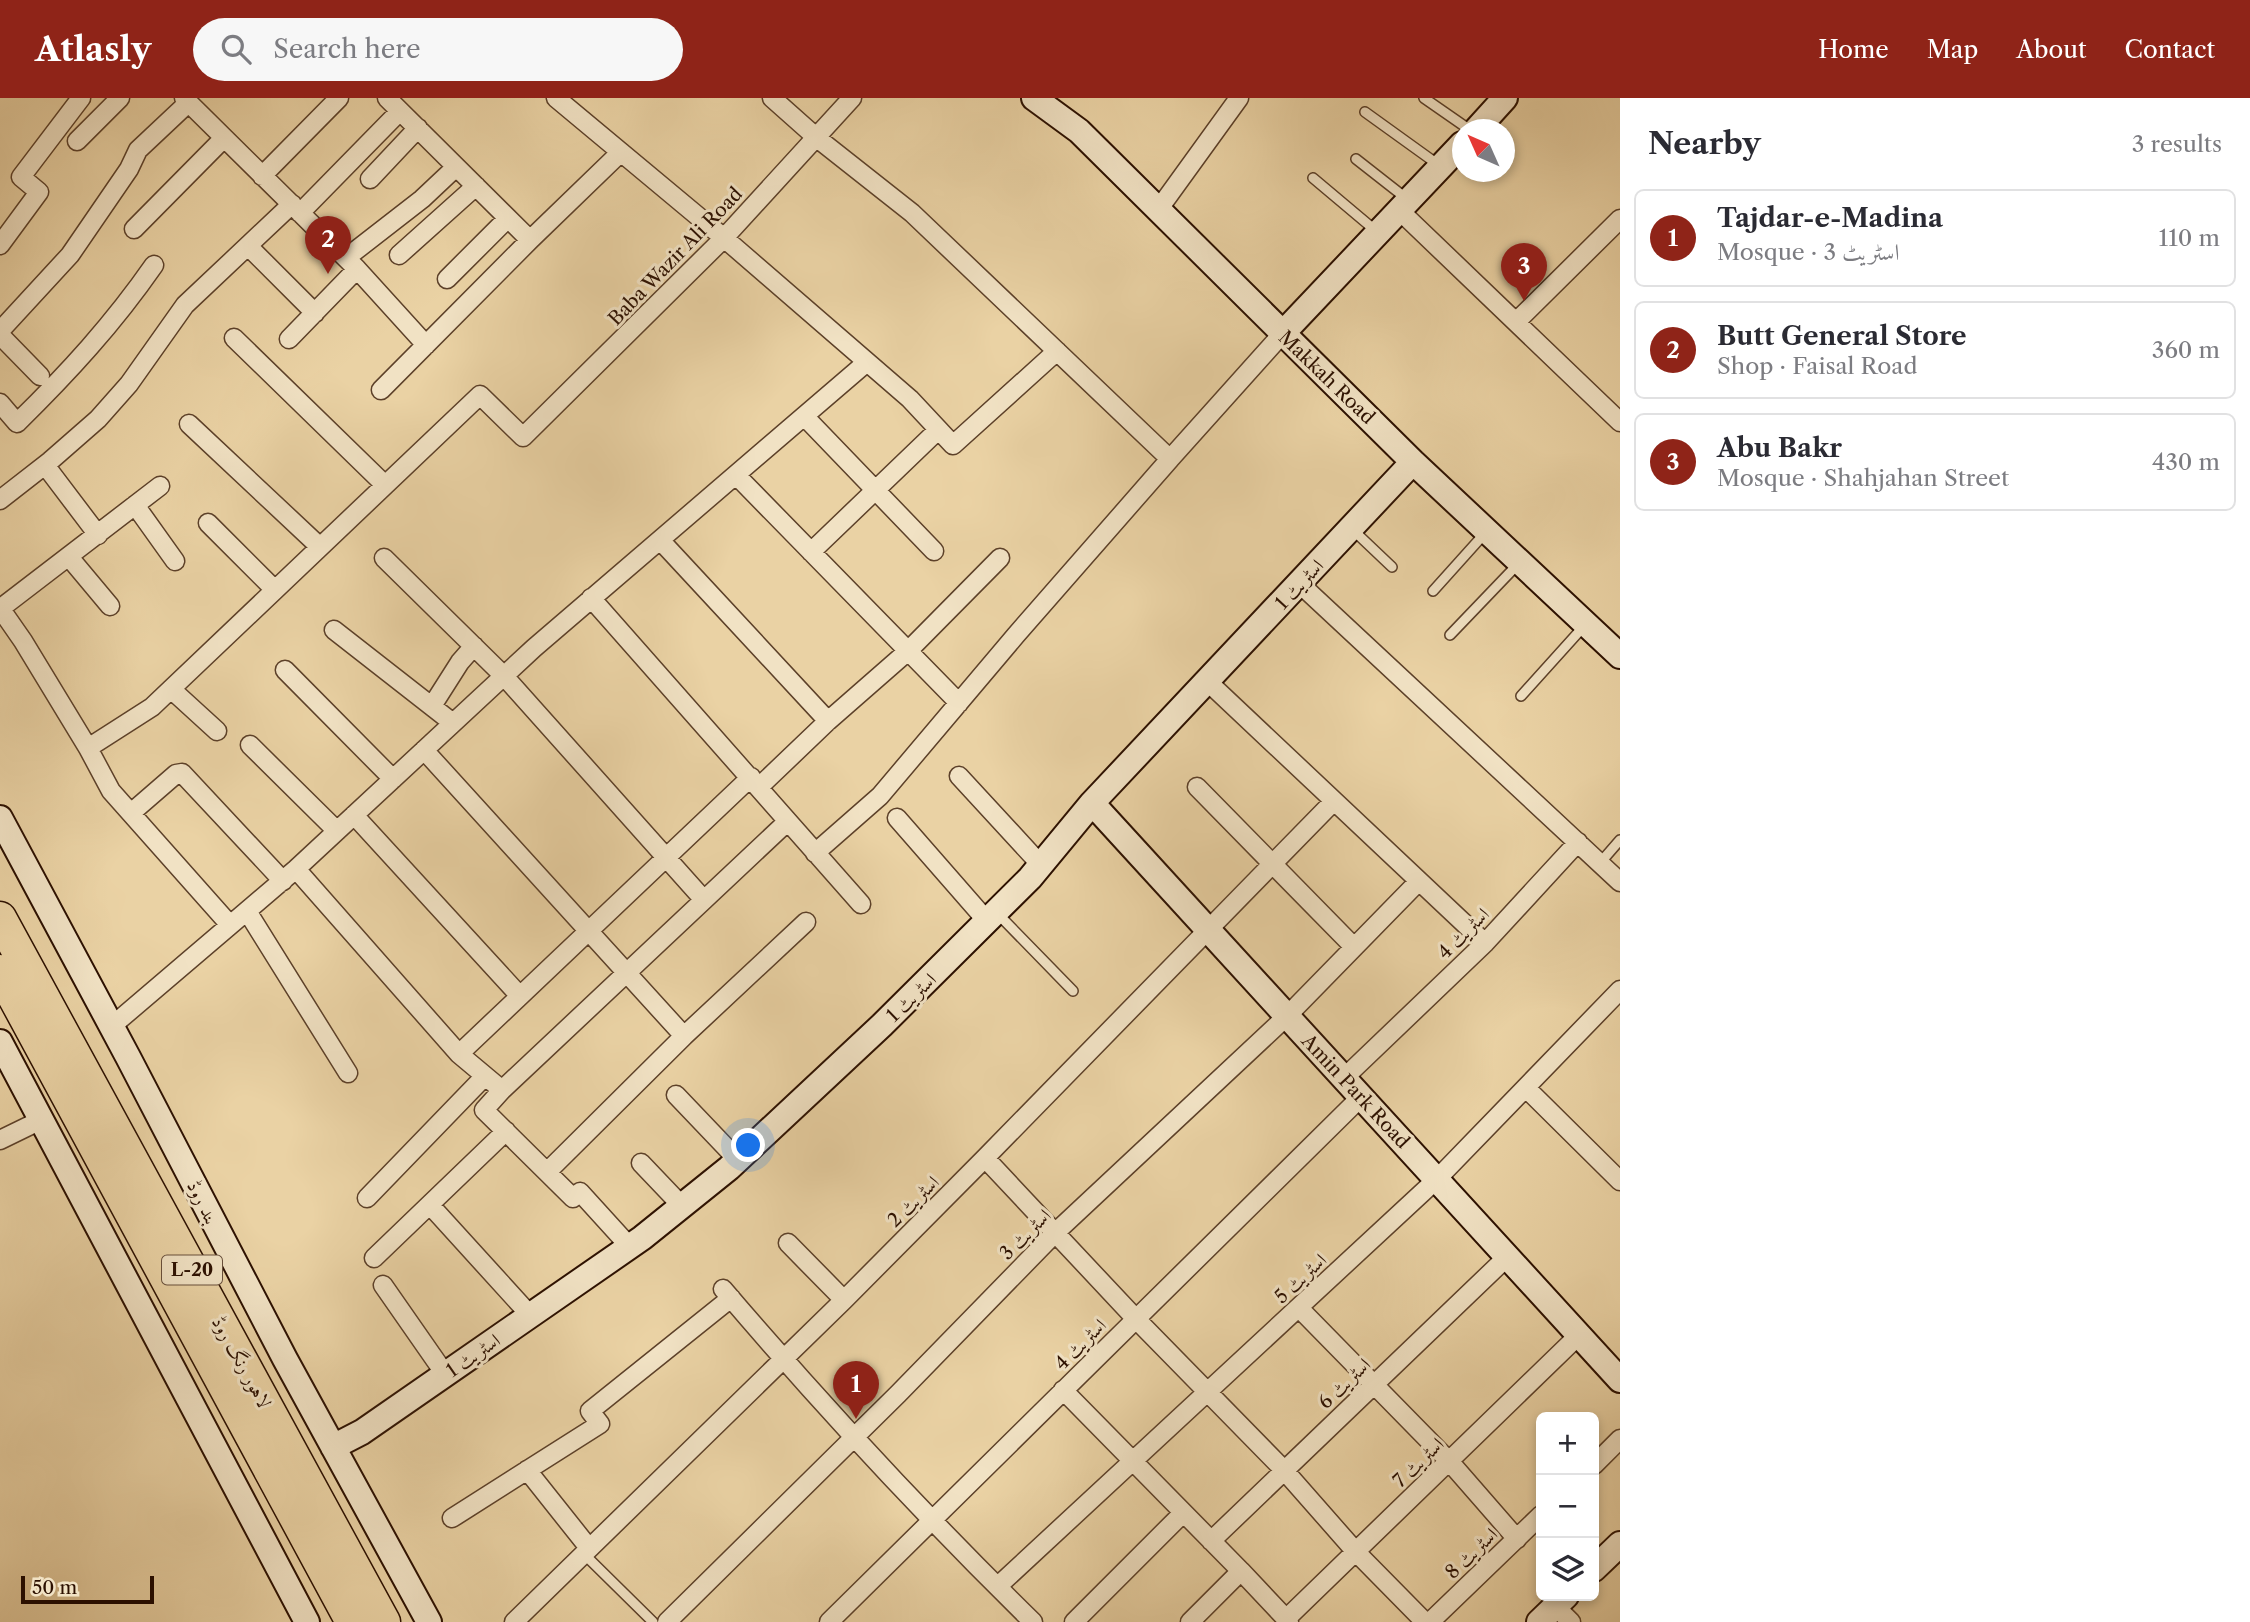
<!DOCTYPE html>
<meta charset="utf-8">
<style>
:root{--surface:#fff;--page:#f7f7f7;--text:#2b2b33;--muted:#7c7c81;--line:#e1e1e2;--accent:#8f2418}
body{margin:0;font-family:"Libre Caslon Text",Amiri,serif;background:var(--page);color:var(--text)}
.controls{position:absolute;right:21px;bottom:21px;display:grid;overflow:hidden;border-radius:10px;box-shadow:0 4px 10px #0003}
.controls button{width:63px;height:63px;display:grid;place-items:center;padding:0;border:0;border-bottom:2px solid var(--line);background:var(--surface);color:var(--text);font:35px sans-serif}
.compass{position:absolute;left:1452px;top:21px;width:63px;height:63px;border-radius:50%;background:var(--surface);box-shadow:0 4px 10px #0003;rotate:315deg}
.scale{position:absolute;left:21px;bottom:18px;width:133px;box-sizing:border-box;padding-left:7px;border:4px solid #2c1000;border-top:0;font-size:19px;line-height:24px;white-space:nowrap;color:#2c1000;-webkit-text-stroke:5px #f1e2c4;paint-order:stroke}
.you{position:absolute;left:749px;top:1048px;width:24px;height:24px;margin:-18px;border:5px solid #fff;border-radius:50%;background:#1a73e8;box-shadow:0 0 0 10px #1a73e833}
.badge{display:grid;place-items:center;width:46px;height:46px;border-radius:50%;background:var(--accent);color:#fff;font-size:23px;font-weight:700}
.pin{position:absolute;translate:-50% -58px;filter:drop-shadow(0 2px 4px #0008)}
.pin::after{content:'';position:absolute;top:37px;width:24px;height:21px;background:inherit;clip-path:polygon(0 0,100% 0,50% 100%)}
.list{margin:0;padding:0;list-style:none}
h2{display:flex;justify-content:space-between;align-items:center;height:91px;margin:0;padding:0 28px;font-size:30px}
h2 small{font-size:23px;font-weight:400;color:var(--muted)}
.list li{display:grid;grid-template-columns:46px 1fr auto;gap:21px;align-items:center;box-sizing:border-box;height:98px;margin:0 14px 14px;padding:0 14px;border:2px solid var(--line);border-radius:10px}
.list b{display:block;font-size:26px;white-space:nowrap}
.list p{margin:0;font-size:23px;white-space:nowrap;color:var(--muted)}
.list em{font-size:23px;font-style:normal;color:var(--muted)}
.icon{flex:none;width:38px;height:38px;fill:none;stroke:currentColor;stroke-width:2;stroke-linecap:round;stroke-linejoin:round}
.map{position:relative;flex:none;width:1620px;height:1524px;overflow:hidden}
header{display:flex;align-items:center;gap:42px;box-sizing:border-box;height:98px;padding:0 35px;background:var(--accent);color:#fff}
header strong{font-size:33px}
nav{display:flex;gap:38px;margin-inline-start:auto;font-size:24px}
.search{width:490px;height:63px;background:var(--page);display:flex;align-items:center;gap:18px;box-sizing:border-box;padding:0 24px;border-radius:38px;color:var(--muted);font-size:26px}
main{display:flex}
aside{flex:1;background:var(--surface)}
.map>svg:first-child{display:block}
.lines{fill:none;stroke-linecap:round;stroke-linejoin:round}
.lane-casing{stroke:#5c4029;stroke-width:12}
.street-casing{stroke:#5c4029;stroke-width:21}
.secondary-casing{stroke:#2c1000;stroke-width:28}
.highway-casing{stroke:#2c1000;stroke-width:35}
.lane{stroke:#f1e2c4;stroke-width:9}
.street{stroke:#f1e2c4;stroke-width:18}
.secondary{stroke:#f1e2c4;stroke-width:24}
.highway{stroke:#ead2a4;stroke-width:32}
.labels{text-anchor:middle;stroke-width:6;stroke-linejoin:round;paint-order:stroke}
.shield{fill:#f1e2c4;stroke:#674f3b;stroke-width:2}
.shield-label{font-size:18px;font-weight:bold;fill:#2c1000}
.street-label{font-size:19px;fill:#2c1000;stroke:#f1e2c4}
</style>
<header>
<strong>Atlasly</strong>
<div class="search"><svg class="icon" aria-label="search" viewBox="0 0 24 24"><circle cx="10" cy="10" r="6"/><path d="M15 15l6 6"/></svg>Search here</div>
<nav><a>Home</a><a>Map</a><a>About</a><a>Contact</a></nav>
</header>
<main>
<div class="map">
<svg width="1620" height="1524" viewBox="0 0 1620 1524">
<rect width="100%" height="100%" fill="#ead2a4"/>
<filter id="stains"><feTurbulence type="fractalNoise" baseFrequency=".00286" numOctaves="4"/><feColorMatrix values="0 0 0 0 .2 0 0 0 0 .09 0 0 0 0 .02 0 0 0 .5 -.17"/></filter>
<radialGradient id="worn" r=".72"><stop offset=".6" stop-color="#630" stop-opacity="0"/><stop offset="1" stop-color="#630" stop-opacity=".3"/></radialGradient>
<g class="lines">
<g class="lane-casing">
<path id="lane" d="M1424,0L1470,32
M1365,14L1440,68
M1356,61L1407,101
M1313,80L1376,133
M1352,431L1392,469
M1433,493L1486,434
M1450,537L1519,465
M1521,598L1585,527
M1600,765L1620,742
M997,815L1073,893
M583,1455L653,1524"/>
</g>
<g class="street-casing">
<path id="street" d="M184,0L357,171L426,247
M387,0L530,142
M556,0L724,140L910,301L953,347L1057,253
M772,0L817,40L912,115L1170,361L1283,235
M77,43L120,0
M262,78L339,0
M370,81L418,30
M1158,112L1239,0
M1400,113L1620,324
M300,115L400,13
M134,131L224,40
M0,147L39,94L21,79L81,0
M248,148L315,215
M399,157L476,88
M346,160L422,101L456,69
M447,181L508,120
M1516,224L1620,121
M0,233L70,157L129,71L138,52L188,5
M0,237L40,278
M234,240L385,387
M289,241L357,171
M381,292L530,142L621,54
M0,305L17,325C68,275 113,226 154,167
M804,318L934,453
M189,326L320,449
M45,367L98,437
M736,377L959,605
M0,402L50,363L98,321L129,286L185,207L292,106
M135,407L175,463
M208,425L275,492
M660,442L828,623
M811,454L938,332
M69,459L110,508
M384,460L504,578L704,802
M1299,485L1620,784
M591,500L861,806
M0,510L23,543L88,650L111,693L230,827
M1,510L160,388
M334,532L453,625
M285,572L393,681
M1207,583L1485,845
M171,591L217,633
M432,608L460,564L474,548
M250,647L337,733
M88,650L152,609L480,297L523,339L724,140L852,0
M424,652L684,938
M959,678L1041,767
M759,689L828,623L908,553L1000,460
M1197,689L1354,849
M131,715L176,676L182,675L283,783
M354,717L520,898
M897,720L987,823
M815,755L880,698L1016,537L1170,361
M296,771L459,956L502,992
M247,813L348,975
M112,928L296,771L534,550L867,264
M459,956L751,679
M1344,980L1485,845L1578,744
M1526,990L1620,1083
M676,997L738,1062
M0,1042L41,1022
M985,1060L1136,1221L1283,1371L1356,1454L1425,1524
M641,1065L682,1108
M547,1074L684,938L806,824
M367,1100L485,978
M430,1107L530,1217
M788,1145L844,1202
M630,1149L580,1094L573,1100L484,1012L502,992L787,724
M374,1160L506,1033
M383,1187L445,1276
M723,1191C821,1306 925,1418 1033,1524
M1299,1210L1449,1363L1517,1441
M1063,1292L1241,1473
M1594,1367L1620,1341
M527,1372L589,1450
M452,1420L600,1326L590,1313L731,1200
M1211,1443L1507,1159
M998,1488L1437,1081L1620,892
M1555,1508L1571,1524
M1286,1521L1579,1237
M514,1524L844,1202L985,1060L1334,703
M667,1524L898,1296L1056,1134L1287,918L1419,783
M829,1524L1361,999
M1074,1524L1183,1415
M1190,1524L1241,1473L1289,1524
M1430,1524L1541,1417"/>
</g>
<g class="secondary-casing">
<path id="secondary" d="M1034,0L1079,33L1413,364L1620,558
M1476,32L1505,0
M1283,235L1462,46
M1092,705L1620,1282
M0,720L128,959L285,1261L429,1524
M0,944L307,1524
M333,1349L362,1334L642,1140L729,1070L882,927L1030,780L1092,705L1413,364
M1594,1471L1620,1446
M1539,1524L1566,1498"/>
</g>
<g class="highway-casing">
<path id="highway" d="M0,820L384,1524
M0,873L352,1524"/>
</g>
<use href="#lane" class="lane"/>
<use href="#street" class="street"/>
<use href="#secondary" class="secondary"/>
<use href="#highway" class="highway"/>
</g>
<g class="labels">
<rect class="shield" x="162" y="1157.5" width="60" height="29" rx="5"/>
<g class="shield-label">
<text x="192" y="1178">L-20</text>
</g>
<g class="street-label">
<text transform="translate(675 158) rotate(-46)" y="7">Baba Wazir Ali Road</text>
<text transform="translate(1327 279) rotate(44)" y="7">Makkah Road</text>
<text transform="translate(1299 486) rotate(-47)" y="7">اسٹریٹ 1</text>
<text transform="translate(1463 835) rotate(-45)" y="7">اسٹریٹ 4</text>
<text transform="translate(911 899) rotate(-44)" y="7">اسٹریٹ 1</text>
<text transform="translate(1356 993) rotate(47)" y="7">Amin Park Road</text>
<text transform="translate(913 1103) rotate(-45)" y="7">اسٹریٹ 2</text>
<text transform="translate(203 1104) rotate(63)" y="7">بند روڈ</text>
<text transform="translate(1025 1136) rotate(-45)" y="7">اسٹریٹ 3</text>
<text transform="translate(1300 1180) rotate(-43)" y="7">اسٹریٹ 5</text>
<text transform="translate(1080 1246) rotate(-45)" y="7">اسٹریٹ 4</text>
<text transform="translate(473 1257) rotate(-35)" y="7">اسٹریٹ 1</text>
<text transform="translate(242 1264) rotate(61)" y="7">لاہور رنگ روڈ</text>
<text transform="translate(1344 1285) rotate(-44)" y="7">اسٹریٹ 6</text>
<text transform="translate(1418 1364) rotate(-44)" y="7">اسٹریٹ 7</text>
<text transform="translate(1471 1455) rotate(-44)" y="7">اسٹریٹ 8</text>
</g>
</g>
<rect width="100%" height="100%" filter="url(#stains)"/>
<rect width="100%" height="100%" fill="url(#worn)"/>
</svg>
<div class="controls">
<button>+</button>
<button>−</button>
<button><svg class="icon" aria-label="layers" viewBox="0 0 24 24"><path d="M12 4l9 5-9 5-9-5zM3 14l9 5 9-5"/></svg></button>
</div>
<svg class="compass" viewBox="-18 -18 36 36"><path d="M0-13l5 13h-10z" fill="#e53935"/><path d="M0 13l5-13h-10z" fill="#7c7c81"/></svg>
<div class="scale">50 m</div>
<div class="you"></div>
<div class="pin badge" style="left:856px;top:1321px">1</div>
<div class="pin badge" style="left:328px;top:176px">2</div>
<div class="pin badge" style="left:1524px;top:203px">3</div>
</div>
<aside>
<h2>Nearby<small>3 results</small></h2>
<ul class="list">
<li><span class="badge">1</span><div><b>Tajdar-e-Madina</b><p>Mosque · اسٹریٹ 3</p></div><em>110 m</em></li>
<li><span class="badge">2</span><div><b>Butt General Store</b><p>Shop · Faisal Road</p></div><em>360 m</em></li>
<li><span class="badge">3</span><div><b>Abu Bakr</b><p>Mosque · Shahjahan Street</p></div><em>430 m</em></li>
</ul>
</aside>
</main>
